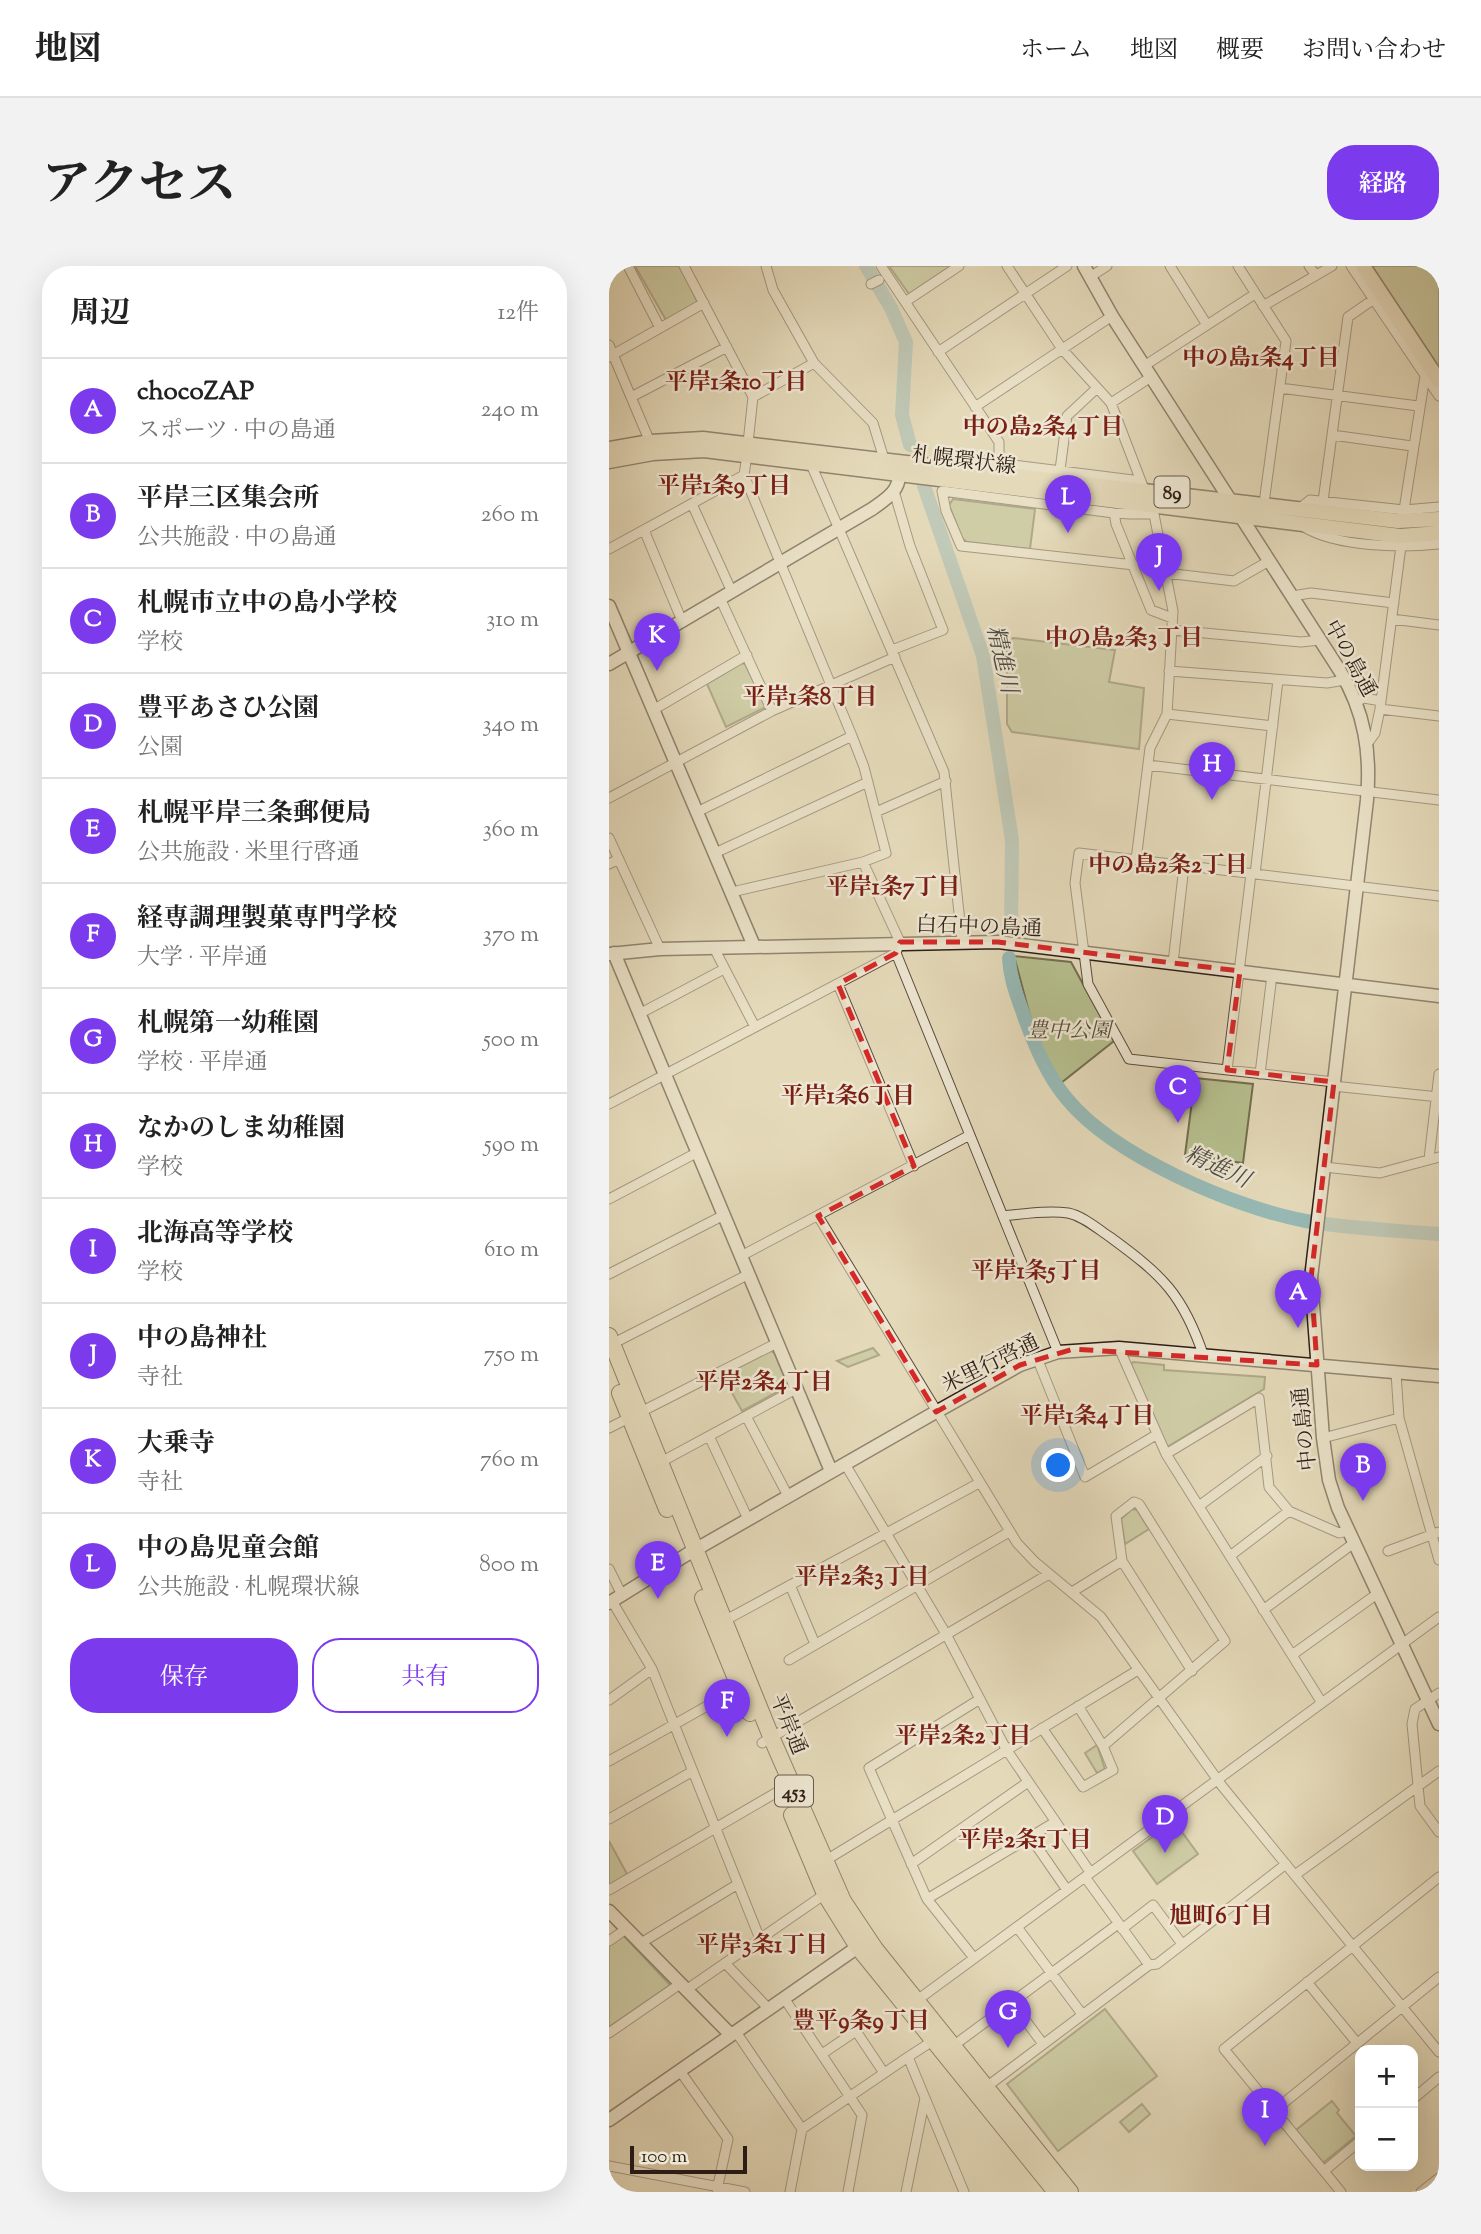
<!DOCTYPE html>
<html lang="ja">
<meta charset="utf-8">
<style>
:root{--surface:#fff;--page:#f2f2f2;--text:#222;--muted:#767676;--line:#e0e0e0;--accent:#7c3aed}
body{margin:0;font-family:"Sorts Mill Goudy","Noto Serif JP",serif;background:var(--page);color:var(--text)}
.controls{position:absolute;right:21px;bottom:21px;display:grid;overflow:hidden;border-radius:14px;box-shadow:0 7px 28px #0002}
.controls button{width:63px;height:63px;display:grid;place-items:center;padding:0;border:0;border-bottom:2px solid var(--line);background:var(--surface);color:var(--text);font:35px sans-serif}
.scale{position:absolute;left:21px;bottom:18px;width:117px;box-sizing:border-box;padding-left:7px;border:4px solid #2d1d14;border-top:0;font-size:19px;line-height:24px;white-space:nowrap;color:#2d1d14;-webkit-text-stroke:5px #ede6d2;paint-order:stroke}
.you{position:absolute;left:450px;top:1200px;width:24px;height:24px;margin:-18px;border:5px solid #fff;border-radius:50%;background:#1a73e8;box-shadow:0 0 0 10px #1a73e833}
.badge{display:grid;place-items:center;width:46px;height:46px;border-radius:50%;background:var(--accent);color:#fff;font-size:23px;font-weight:700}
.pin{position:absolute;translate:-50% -58px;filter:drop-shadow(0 2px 4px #0008)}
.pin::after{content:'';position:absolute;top:37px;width:24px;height:21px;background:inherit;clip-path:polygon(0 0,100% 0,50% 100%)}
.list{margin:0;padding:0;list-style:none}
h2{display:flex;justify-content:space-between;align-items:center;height:91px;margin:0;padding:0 28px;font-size:30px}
h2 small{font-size:23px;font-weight:400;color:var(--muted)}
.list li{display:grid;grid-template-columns:46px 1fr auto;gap:21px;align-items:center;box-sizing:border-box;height:105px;padding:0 28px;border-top:2px solid var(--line)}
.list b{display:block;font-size:26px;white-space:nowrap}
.list p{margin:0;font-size:23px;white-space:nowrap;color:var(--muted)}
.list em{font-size:23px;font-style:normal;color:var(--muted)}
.actions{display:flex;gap:14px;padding:21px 28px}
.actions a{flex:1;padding:16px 0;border:2px solid var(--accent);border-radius:28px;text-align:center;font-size:24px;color:var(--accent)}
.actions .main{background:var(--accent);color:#fff}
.map{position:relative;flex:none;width:830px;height:1926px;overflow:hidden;border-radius:28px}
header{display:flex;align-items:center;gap:42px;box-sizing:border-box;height:98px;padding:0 35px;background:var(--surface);border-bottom:2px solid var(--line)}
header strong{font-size:33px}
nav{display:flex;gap:38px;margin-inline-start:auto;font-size:24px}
.intro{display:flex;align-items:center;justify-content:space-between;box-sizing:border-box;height:168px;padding:0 42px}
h1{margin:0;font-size:49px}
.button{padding:18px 32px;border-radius:28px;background:var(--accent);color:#fff;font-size:24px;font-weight:700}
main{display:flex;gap:42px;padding:0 42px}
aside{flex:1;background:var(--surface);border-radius:28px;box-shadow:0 7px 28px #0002}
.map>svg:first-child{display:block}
.green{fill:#b6bf8e;stroke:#726e51;stroke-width:2}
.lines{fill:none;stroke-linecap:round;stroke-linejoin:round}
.river{stroke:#97b9b5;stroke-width:14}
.street-casing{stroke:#5b4c3d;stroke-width:11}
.secondary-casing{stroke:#2d1d14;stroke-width:15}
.primary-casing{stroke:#2d1d14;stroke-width:17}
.highway-casing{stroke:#2d1d14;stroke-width:18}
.street{stroke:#ede6d2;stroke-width:9}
.secondary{stroke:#ede6d2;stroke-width:12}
.primary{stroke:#e4d9b9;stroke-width:14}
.highway{stroke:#e4d9b9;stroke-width:16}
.marked{fill:none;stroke:#d62828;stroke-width:5;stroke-dasharray:14 9;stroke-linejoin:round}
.labels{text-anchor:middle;stroke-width:5;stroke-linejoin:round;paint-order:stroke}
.shield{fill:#ede6d2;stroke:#67594d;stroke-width:2}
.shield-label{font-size:19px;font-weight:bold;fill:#2d1d14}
.street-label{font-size:21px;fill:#2d1d14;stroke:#ede6d2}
.park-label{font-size:21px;font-style:italic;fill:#564e39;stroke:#ede6d2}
.neighbourhood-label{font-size:23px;font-weight:bold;fill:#7a1f14;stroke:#ede6d2}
.water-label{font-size:23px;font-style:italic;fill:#4d4c44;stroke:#ede6d2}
</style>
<header>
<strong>地図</strong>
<nav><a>ホーム</a><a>地図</a><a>概要</a><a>お問い合わせ</a></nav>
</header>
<div class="intro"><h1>アクセス</h1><a class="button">経路</a></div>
<main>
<aside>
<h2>周辺<small>12件</small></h2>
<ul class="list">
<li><span class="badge">A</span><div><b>chocoZAP</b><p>スポーツ · 中の島通</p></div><em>240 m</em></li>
<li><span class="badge">B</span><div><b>平岸三区集会所</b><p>公共施設 · 中の島通</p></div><em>260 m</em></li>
<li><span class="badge">C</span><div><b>札幌市立中の島小学校</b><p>学校</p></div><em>310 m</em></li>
<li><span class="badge">D</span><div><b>豊平あさひ公園</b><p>公園</p></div><em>340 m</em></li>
<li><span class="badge">E</span><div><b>札幌平岸三条郵便局</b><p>公共施設 · 米里行啓通</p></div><em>360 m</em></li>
<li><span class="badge">F</span><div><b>経専調理製菓専門学校</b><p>大学 · 平岸通</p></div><em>370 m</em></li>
<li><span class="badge">G</span><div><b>札幌第一幼稚園</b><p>学校 · 平岸通</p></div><em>500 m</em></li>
<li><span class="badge">H</span><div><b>なかのしま幼稚園</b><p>学校</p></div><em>590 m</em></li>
<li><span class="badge">I</span><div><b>北海高等学校</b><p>学校</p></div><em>610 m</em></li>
<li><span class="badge">J</span><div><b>中の島神社</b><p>寺社</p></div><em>750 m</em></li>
<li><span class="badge">K</span><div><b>大乗寺</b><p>寺社</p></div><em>760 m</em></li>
<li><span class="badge">L</span><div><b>中の島児童会館</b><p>公共施設 · 札幌環状線</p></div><em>800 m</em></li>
</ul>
<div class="actions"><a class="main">保存</a><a>共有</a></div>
</aside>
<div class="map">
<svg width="830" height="1926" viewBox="0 0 830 1926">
<rect width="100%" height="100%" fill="#e4d9b9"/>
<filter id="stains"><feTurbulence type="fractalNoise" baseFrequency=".00286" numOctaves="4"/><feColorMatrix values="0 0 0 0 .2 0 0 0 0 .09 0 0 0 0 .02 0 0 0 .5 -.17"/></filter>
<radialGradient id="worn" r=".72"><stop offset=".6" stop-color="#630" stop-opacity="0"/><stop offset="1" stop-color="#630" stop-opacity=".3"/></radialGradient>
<path class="green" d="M26,0H72L89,37L57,54Z
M280,0H342L300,28Z
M763,0H830V101Z
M344,233L426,243L421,283L358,276L353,272L340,239Z
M404,372L506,384L500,416L535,422L530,483L403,466L398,458V379Z
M133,397L136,398L156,439L155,442L117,461L98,418Z
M405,690L462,696L505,775L452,817L430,783Z
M586,812L644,818L634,897L576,889Z
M264,1082L270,1089L239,1101L228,1095Z
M161,1084L166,1088L179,1120L133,1145L113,1109Z
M524,1096L555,1099V1104L656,1111L655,1123L558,1181L522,1098Z
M523,1243L528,1244L540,1263L516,1278L512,1253Z
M488,1479L496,1503L488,1507L476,1487Z
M565,1555L589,1588L548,1618L524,1585Z
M0,1575L18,1608L0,1620Z
M14,1669L61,1719L0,1761V1679Z
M496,1743L548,1810L449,1885L398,1818Z
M723,1835L730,1844L728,1847L747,1870L714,1897L687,1864Z
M533,1838L541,1848L520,1866L511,1856Z"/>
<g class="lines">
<path class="river" d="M257,0L282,42L297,76L293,149L301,179
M315,220L374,390L403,574L402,665
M400,692C401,715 409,732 416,753C427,782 438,809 458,833C505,890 626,942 697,955C741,963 786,964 830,968"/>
<g class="street-casing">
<path id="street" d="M19,0L51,62
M75,0L144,131
M157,0L164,24L205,97L264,157L275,193
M272,0L390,176V198
M398,0L453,83L502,137L535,223
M561,0L598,59
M629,0L677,75L655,237
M700,0L707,9
M742,0L830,130
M481,11L498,0
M262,18L270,14
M296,36L350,0
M654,40L723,0
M0,79L41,176
M329,86L458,0
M0,91L95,37
M535,100L646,28
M671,122L809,140
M24,130L118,81
M502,137L542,111
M366,141L503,50
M723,169L803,180
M139,177L144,131L205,97
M332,190L532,215
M201,196L335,506L353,675
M451,204L458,150L488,122
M521,235V248L505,247L507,258L542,344L563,352
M714,235L739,51L765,33
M83,238L123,326
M691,242L701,234L795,244L830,241
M795,244L816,110
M505,247L333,225L337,245L352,280L525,299
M521,248H545
M695,261C728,281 792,282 830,278
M35,264L73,355
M0,283L135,209
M557,307L625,315L660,295
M683,330L702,327L785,337
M111,332L163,445
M783,353L830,359
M563,364L692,376L711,374
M283,384L334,364L301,280L285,225
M560,405L718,417L736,414
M747,436L755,432L772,435
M771,443L792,280
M44,444L138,389
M558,448L664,460
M758,478L766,467L771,443L830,450
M539,499L830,534
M0,532L163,445L286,391
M88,546L243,470
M267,546L337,515
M0,572L51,683
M106,587L259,516
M527,594L541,482L558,448L564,345L543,238
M254,596L291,676L287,687L449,1086
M0,598L10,593
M646,608L669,414
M123,626L254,596L277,587L255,501L243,470L135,209L138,189
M105,682L146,761
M564,697L575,600
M229,718L305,900
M30,748L115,703
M618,804L642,608
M651,808L663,709
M725,816L520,793L479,718L466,617L470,587L830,630
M724,820L830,831
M0,838L287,687
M820,893L830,808
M715,901L771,907L830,891
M0,933L89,886
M209,950L408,1277L426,1296L492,1351L613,1520L830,1786
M394,950C415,948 438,944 459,947C474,950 489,963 501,971C553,1009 574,1028 595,1091
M132,990L361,869
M0,1008L115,949
M1,1079L140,1008
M510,1082L557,1188L713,1437
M428,1092L476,1211L547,1169
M787,1107L790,1152L830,1294
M137,1150L179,1230
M0,1162L168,1077
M100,1170L139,1253
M714,1172L790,1152
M557,1188L650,1132L660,1221L680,1245L730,1267L739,1265
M50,1197L187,1123
M236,1198L337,1368L397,1483L481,1606
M590,1240L658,1190
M779,1285L830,1266
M621,1290L680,1245
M513,1295L583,1405
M0,1303L13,1329
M181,1319L206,1378
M463,1326L513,1295L507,1250L525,1236L530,1238L616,1375L494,1480
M3,1335L43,1403L151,1673
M654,1344L745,1277
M113,1356L370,1217
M683,1389L768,1328
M180,1394L400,1266
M830,1427L806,1443L803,1458L811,1540L830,1566
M0,1434L43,1403
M433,1462L474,1521L504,1504L494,1480L469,1440
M153,1477L440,1308
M0,1495L132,1421
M0,1553L84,1505
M422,1572L458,1624
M214,1596L529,1404
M302,1598L419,1516
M686,1609L830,1505
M476,1611L540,1699
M0,1624L182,1518
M318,1633L446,1556
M408,1661L473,1748
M513,1663L544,1639L573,1678
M0,1675L17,1663
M32,1677L129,1618
M365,1692L318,1633L260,1502L371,1433
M116,1697L160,1743
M698,1716L748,1777
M77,1724L216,1628
M175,1732L253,1849L239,1926
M307,1735L830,1351
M402,1735L434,1778
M127,1766L193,1863L181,1926
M0,1767L71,1718
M325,1774L299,1791L355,1926
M344,1780L509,1658
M213,1788L247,1765L275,1807
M71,1805L119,1873L108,1924
M376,1822L540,1699L548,1698L677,1598
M804,1833L830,1811
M666,1844L830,1711
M193,1863L299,1791
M0,1900L136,1926
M715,1905L751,1875
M297,1926L316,1832
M732,1926L615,1783L830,1611
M812,1926L830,1912"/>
</g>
<g class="secondary-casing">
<path id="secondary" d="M475,0L503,50L731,405C756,446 762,487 758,534L702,1012L714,1172L720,1214L729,1242L830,1458
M0,340L145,680
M0,398L263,243C277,233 291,225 290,207
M5,687L222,1205
M0,688L51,683L389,676L830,730
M0,1337L77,1289L318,1151L411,1099L449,1086L510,1082L830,1110
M0,1645L122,1769
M0,1854L256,1676"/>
</g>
<g class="primary-casing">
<path id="primary" d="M754,0L830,115
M0,183L41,176L94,173L789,255L830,253
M0,195L44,187L95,184L791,270L830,267"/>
</g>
<g class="highway-casing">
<path id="highway" d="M0,1070L163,1473L234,1635L266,1683L461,1926
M11,1127L58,1243
M94,1332L141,1447
M183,1549L216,1628L249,1681L447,1926"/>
</g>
<use href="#street" class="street"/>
<use href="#secondary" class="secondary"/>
<use href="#primary" class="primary"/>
<use href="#highway" class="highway"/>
</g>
<path d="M0 0H830V1926H0ZM291,676H389L631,705L618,804L725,816L702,1012L708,1099L464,1083L411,1099L327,1146L209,950L305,900L229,718L287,687Z" fill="#e4d9b9" fill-opacity=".55" fill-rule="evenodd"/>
<path class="marked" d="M291,676H389L631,705L618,804L725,816L702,1012L708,1099L464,1083L411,1099L327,1146L209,950L305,900L229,718L287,687Z"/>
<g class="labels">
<g class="shield">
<rect x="545.5" y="210.5" width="35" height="31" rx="5"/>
<rect x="166" y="1509.5" width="38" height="31" rx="5"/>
</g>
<g class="shield-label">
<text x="563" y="233">89</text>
<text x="185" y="1532">453</text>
</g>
<g class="street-label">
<text transform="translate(355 194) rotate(7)" y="7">札幌環状線</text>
<text transform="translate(742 392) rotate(61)" y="7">中の島通</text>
<text transform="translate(370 660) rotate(2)" y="7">白石中の島通</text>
<text transform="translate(381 1097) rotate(-26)" y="7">米里行啓通</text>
<text transform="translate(695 1163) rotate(-96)" y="7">中の島通</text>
<text transform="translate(180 1458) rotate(68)" y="7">平岸通</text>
</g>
<g class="park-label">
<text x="460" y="771">豊中公園</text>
</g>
<g class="neighbourhood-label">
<text x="652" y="99">中の島1条4丁目</text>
<text x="127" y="123">平岸1条10丁目</text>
<text x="434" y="168">中の島2条4丁目</text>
<text x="115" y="227">平岸1条9丁目</text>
<text x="515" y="379">中の島2条3丁目</text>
<text x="201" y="438">平岸1条8丁目</text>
<text x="559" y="606">中の島2条2丁目</text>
<text x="284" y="628">平岸1条7丁目</text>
<text x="239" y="837">平岸1条6丁目</text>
<text x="427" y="1012">平岸1条5丁目</text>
<text x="155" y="1123">平岸2条4丁目</text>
<text x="478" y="1157">平岸1条4丁目</text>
<text x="253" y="1318">平岸2条3丁目</text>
<text x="354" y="1477">平岸2条2丁目</text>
<text x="416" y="1581">平岸2条1丁目</text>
<text x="612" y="1657">旭町6丁目</text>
<text x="153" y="1686">平岸3条1丁目</text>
<text x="252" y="1762">豊平9条9丁目</text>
</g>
<g class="water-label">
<text transform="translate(394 393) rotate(77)" y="8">精進川</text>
<text transform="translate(609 900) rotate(25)" y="8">精進川</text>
</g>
</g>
<rect width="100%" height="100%" filter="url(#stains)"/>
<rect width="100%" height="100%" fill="url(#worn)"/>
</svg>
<div class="controls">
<button>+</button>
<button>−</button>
</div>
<div class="scale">100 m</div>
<div class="you"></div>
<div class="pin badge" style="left:689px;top:1062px">A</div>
<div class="pin badge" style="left:754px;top:1235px">B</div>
<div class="pin badge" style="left:569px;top:857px">C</div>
<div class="pin badge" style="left:556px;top:1587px">D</div>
<div class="pin badge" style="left:49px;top:1333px">E</div>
<div class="pin badge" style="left:118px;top:1471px">F</div>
<div class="pin badge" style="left:399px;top:1782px">G</div>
<div class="pin badge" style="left:603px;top:534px">H</div>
<div class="pin badge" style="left:656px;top:1880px">I</div>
<div class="pin badge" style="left:550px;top:325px">J</div>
<div class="pin badge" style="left:48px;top:405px">K</div>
<div class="pin badge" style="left:459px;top:267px">L</div>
</div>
</main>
